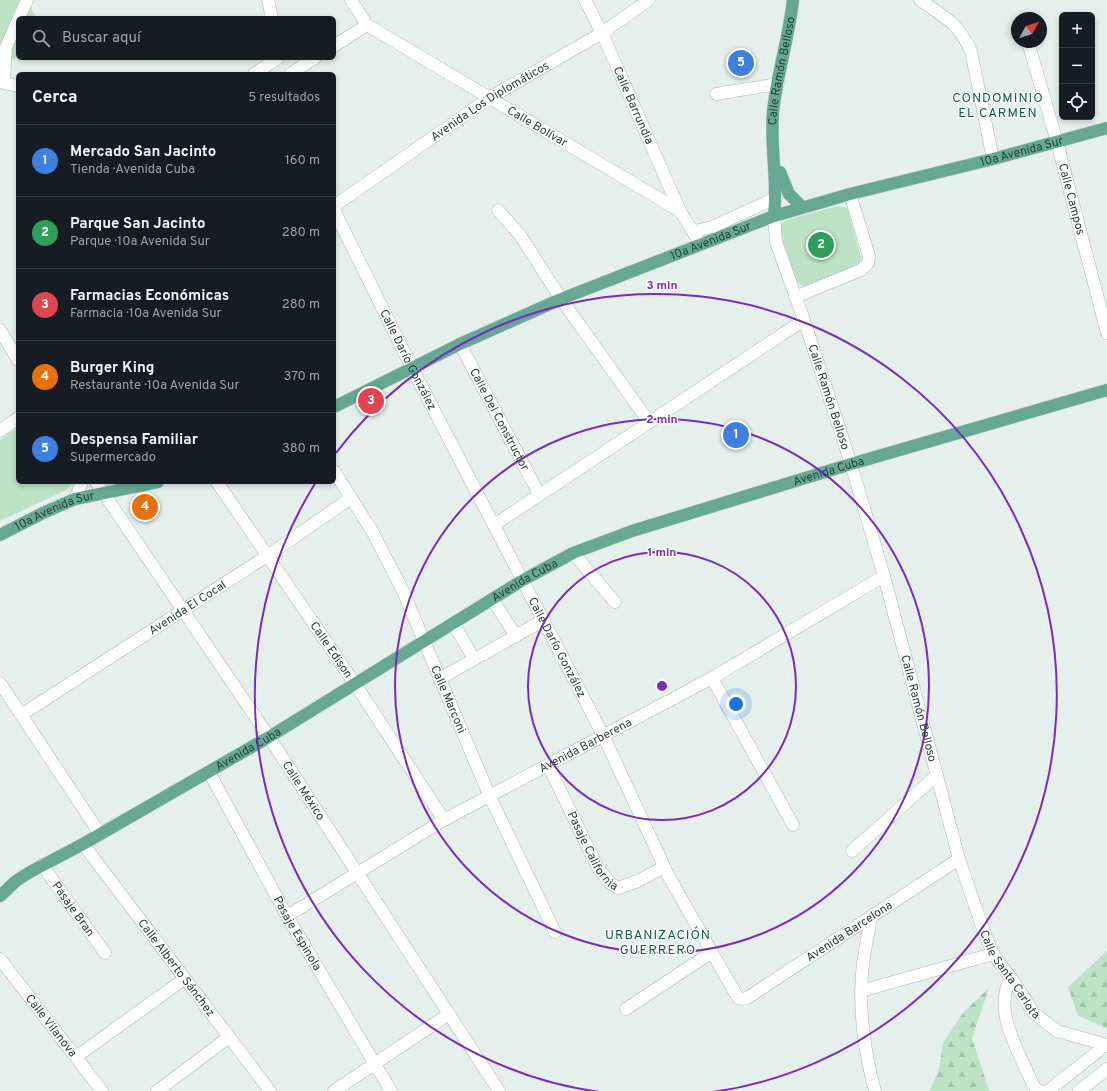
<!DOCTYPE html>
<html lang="es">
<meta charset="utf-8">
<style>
:root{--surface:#171b24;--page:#242831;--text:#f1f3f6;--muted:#9ea1a6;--line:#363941;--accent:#fb7a57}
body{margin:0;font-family:Overpass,sans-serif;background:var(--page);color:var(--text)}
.controls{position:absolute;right:12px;top:12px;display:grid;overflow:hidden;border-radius:6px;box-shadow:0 2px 6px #0003}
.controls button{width:36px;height:36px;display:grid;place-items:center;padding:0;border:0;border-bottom:1px solid var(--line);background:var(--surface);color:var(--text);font:20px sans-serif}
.compass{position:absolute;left:1011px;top:12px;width:36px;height:36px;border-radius:50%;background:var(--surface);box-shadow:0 2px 6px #0003;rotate:51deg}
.you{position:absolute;left:736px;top:704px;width:14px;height:14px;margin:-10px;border:3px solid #fff;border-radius:50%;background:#1a73e8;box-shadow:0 0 0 6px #1a73e833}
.badge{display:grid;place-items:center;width:26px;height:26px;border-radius:50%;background:var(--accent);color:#fff;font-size:13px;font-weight:700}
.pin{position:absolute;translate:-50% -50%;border:2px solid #fff;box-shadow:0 1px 4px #0006}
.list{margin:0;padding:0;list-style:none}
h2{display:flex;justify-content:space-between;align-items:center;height:52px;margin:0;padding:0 16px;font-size:17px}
h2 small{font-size:13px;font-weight:400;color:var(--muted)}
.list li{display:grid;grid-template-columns:26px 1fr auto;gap:12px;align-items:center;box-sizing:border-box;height:72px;padding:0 16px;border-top:1px solid var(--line)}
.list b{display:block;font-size:15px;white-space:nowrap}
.list p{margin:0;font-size:13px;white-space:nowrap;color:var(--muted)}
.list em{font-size:13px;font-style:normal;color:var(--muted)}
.icon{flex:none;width:22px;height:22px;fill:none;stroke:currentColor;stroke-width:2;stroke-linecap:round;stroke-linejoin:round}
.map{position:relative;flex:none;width:1107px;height:1091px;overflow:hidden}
.search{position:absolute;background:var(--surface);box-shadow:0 2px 6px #0003;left:16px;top:16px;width:320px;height:44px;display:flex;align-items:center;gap:10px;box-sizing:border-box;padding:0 14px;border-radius:6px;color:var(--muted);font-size:15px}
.panel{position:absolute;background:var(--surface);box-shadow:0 2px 6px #0003;left:16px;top:72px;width:320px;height:412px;border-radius:6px}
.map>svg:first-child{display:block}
.green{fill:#bde2c6}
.forest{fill:url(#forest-firs)}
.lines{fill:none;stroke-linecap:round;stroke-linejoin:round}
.minor-casing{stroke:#a7b8b2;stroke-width:13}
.major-casing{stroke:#c1cac8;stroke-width:13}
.minor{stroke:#fff;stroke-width:12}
.major{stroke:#67a895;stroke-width:12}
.ring{fill:none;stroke:#7b2cbf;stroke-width:2}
.labels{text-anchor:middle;stroke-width:3;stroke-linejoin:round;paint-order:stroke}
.street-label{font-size:12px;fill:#224339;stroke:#f7fbf9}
.neighbourhood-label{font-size:13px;letter-spacing:1px;fill:#1c5747;stroke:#f7fbf9}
.centre{fill:#7b2cbf;stroke:#f7fbf9;stroke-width:2}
.ring-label{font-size:12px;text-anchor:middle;font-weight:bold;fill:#7b2cbf;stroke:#f7fbf9;stroke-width:3;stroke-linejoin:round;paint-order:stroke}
</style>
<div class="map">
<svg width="1107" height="1091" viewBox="0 0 1107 1091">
<defs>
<pattern id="forest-firs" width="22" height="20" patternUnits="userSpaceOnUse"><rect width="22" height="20" fill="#bde2c6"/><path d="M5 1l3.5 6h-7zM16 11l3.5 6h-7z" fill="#a2c3ab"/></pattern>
</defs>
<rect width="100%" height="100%" fill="#e5efeb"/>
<path class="green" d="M0,0H26L37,18H18V57L0,64Z
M838,206L845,207L848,210L862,261L859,265L808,286L801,285L796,280L780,233V225L786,220Z
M18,427V482H72V483L66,490L0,521V440Z"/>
<path class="forest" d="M1107,951V1028L1078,1016L1068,987Z
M989,988L972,1038L989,1091H930L939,1069L943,1043L963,1013Z"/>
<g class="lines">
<g class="minor-casing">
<g id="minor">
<path d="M268,0L272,18"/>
<path id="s1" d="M351,0L367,25L680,211L700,243"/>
<path id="s2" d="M585,0L602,33L680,211"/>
<path d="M920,0C945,17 958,23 971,51L993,159"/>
<path d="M19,18L27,0"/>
<path id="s3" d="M1028,42L1057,142L1107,333"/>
<path d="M334,46L367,25"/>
<path d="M254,74L278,58"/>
<path d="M290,74L315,58"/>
<path d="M0,82L18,86"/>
<path d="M4,82L6,47L18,20"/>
<path d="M716,94L778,84"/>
<path id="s4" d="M334,206L491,97L602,33L649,0"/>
<path id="s5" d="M334,210L412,368L603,735L669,877L738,998L742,999L747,998L959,859"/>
<path d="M498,210L520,235L561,299L649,422"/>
<path id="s6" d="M774,216L776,242L804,320L851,464L884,576L959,859L984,932L993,954L1016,985L1033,1012L1057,1031L1107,1045"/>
<path d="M694,231L712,227L776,198"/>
<path d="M795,297L861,270L868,263L869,256L850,194"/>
<path d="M0,330L18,360"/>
<path id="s7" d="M460,344L539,494"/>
<path d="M0,431L18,418"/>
<path id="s8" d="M334,471L372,531L402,589L490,797L555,932"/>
<path id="s9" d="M96,482L269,737L499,1091"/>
<path id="s10" d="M217,482L355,684L444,820"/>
<path d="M75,499L82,482"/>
<path d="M494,525L804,320"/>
<path d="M573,553L615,602"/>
<path d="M492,599L516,636"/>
<path d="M453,623L474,659"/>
<path d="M712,678L793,825"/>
<path d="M439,679L544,620"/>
<path d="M0,683L100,834"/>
<path id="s11" d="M21,715L267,556L351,498"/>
<path id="s12" d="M548,765L598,868L610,883L618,888L638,881L664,867"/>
<path id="s13" d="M209,772L287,916L391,1091"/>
<path id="s14" d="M83,844L270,1091"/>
<path d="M852,851L937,775"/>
<path id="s15" d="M42,865L105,953"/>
<path id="s16" d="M287,916L444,820L712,678L884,576"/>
<path d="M871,917C868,936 863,956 862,975C859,1012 865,1055 875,1091"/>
<path id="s17" d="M0,959L102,1091"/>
<path d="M1011,978C992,1011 1019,1051 1032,1083L1036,1089L1041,1091"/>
<path d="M861,991L993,954"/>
<path d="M626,1009L712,952"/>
<path d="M76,1057L184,979"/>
<path d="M157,1091L229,1037"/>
<path d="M334,1091L449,1014"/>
<path d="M1048,1091L1106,1045"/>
<path d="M1079,1091L1107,1069"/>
</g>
</g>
<g class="major-casing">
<g id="major">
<path d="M780,172L789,194L802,207"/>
<path id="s18" d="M774,216C778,181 770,146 773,112C777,74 789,37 793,0"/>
<path id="s19" d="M334,407L460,344L561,299L774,216L850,194L993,159L1107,128"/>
<path id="s20" d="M0,535L45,512L75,499L158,482"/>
<path id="s21" d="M0,896L16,881L30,872L83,844L269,737L523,580L573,553L632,531L851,464L1107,390"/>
</g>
</g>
<use href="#minor" class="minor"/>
<use href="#major" class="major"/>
</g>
<g class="ring">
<circle cx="662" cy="686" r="134"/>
<circle cx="662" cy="686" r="267"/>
<path d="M336 453A401 401 0 1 1 316 482"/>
</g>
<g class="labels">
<g class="street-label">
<text dy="4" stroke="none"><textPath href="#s18" startOffset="146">Calle Ramón Belloso</textPath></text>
<text dy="4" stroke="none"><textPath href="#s4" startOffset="188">Avenida Los Diplomáticos</textPath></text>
<text dy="4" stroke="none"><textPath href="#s2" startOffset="116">Calle Barrundia</textPath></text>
<text dy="4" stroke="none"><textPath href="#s1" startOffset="228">Calle Bolívar</textPath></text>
<text dy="4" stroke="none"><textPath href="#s19" startOffset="736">10a Avenida Sur</textPath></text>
<text dy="4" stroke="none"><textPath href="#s3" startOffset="163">Calle Campos</textPath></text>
<text dy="4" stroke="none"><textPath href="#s19" startOffset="412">10a Avenida Sur</textPath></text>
<text dy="4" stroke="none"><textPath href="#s5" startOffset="167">Calle Darío González</textPath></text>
<text dy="4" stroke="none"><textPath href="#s6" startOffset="190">Calle Ramón Belloso</textPath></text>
<text dy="4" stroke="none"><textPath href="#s7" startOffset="85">Calle Del Constructor</textPath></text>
<text dy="4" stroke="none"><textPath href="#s21" startOffset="937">Avenida Cuba</textPath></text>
<text dy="4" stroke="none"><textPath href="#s20" startOffset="60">10a Avenida Sur</textPath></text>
<text dy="4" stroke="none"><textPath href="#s21" startOffset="613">Avenida Cuba</textPath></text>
<text dy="4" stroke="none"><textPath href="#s11" startOffset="198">Avenida El Cocal</textPath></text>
<text dy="4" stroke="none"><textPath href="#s5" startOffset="491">Calle Darío González</textPath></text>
<text dy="4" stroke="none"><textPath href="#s10" startOffset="203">Calle Edison</textPath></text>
<text dy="4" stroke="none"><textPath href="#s8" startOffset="256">Calle Marconi</textPath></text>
<text dy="4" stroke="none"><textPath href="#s6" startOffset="514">Calle Ramón Belloso</textPath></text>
<text dy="4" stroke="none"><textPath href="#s16" startOffset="344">Avenida Barberena</textPath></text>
<text dy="4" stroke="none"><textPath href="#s21" startOffset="289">Avenida Cuba</textPath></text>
<text dy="4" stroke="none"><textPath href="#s9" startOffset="372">Calle México</textPath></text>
<text dy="4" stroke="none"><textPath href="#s12" startOffset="97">Pasaje California</textPath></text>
<text dy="4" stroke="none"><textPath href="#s15" startOffset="54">Pasaje Bran</textPath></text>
<text dy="4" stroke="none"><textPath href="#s5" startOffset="1017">Avenida Barcelona</textPath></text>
<text dy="4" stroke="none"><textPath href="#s13" startOffset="184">Pasaje Espinola</textPath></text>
<text dy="4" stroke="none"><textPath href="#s14" startOffset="155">Calle Alberto Sánchez</textPath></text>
<text dy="4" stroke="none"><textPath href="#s6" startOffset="797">Calle Santa Carlota</textPath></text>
<text dy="4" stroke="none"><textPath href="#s17" startOffset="84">Calle Vilanova</textPath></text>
</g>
<g class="neighbourhood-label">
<text x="998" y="102">CONDOMINIO<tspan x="998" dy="15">EL CARMEN</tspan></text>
<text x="658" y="939">URBANIZACIÓN<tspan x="658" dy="15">GUERRERO</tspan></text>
</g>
</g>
<circle cx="662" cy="686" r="6" class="centre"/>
<g class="ring-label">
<text x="662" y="289">3 min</text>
<text x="662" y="423">2 min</text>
<text x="662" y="556">1 min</text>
</g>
</svg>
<div class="controls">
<button>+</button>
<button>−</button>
<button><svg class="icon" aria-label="locate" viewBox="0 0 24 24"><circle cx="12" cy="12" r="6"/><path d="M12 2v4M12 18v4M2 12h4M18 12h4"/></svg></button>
</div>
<svg class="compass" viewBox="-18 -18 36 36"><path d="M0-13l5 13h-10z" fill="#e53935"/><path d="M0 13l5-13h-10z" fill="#9ea1a6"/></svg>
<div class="you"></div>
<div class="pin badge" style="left:736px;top:435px;background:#3f7fe0">1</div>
<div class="pin badge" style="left:821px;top:245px;background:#2e9e5b">2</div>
<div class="pin badge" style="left:371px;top:401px;background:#e0444e">3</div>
<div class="pin badge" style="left:145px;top:507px;background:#e8710a">4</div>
<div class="pin badge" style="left:741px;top:63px;background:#3f7fe0">5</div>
<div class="search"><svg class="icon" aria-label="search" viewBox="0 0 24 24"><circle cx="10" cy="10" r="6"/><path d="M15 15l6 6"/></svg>Buscar aquí</div>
<section class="panel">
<h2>Cerca<small>5 resultados</small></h2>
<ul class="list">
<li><span class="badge" style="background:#3f7fe0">1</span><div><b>Mercado San Jacinto</b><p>Tienda · Avenida Cuba</p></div><em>160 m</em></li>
<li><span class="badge" style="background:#2e9e5b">2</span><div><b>Parque San Jacinto</b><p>Parque · 10a Avenida Sur</p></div><em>280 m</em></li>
<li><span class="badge" style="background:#e0444e">3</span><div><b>Farmacias Económicas</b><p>Farmacia · 10a Avenida Sur</p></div><em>280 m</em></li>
<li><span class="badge" style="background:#e8710a">4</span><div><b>Burger King</b><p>Restaurante · 10a Avenida Sur</p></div><em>370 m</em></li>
<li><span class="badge" style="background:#3f7fe0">5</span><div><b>Despensa Familiar</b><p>Supermercado</p></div><em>380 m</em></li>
</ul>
</section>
</div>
